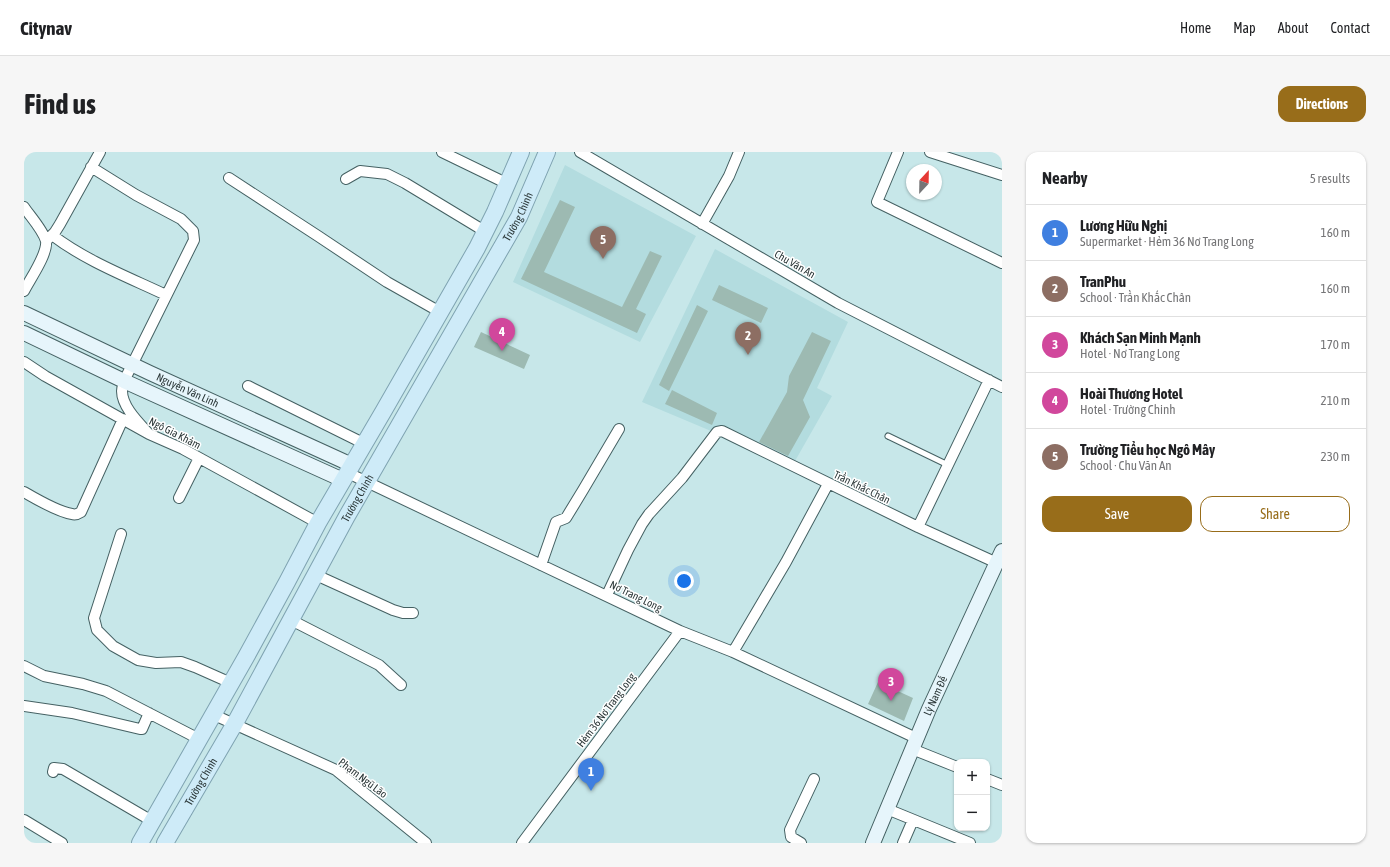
<!DOCTYPE html>
<meta charset="utf-8">
<style>
:root{--surface:#fff;--page:#f6f6f6;--text:#202124;--muted:#757577;--line:#e0e0e0;--accent:#986d1a}
body{margin:0;font-family:"Asap Condensed",sans-serif;background:var(--page);color:var(--text)}
.controls{position:absolute;right:12px;bottom:12px;display:grid;overflow:hidden;border-radius:8px;box-shadow:0 1px 3px #0004}
.controls button{width:36px;height:36px;display:grid;place-items:center;padding:0;border:0;border-bottom:1px solid var(--line);background:var(--surface);color:var(--text);font:20px sans-serif}
.compass{position:absolute;left:882px;top:12px;width:36px;height:36px;border-radius:50%;background:var(--surface);box-shadow:0 1px 3px #0004;rotate:22deg}
.you{position:absolute;left:660px;top:429px;width:14px;height:14px;margin:-10px;border:3px solid #fff;border-radius:50%;background:#1a73e8;box-shadow:0 0 0 6px #1a73e833}
.badge{display:grid;place-items:center;width:26px;height:26px;border-radius:50%;background:var(--accent);color:#fff;font-size:13px;font-weight:700}
.pin{position:absolute;translate:-50% -33px;filter:drop-shadow(0 1px 2px #0008)}
.pin::after{content:'';position:absolute;top:21px;width:14px;height:12px;background:inherit;clip-path:polygon(0 0,100% 0,50% 100%)}
.list{margin:0;padding:0;list-style:none}
h2{display:flex;justify-content:space-between;align-items:center;height:52px;margin:0;padding:0 16px;font-size:17px}
h2 small{font-size:13px;font-weight:400;color:var(--muted)}
.list li{display:grid;grid-template-columns:26px 1fr auto;gap:12px;align-items:center;box-sizing:border-box;height:56px;padding:0 16px;border-top:1px solid var(--line)}
.list b{display:block;font-size:15px;white-space:nowrap}
.list p{margin:0;font-size:13px;white-space:nowrap;color:var(--muted)}
.list em{font-size:13px;font-style:normal;color:var(--muted)}
.actions{display:flex;gap:8px;padding:12px 16px}
.actions a{flex:1;padding:9px 0;border:1px solid var(--accent);border-radius:12px;text-align:center;font-size:14px;color:var(--accent)}
.actions .main{background:var(--accent);color:#fff}
.map{position:relative;flex:none;width:978px;height:691px;overflow:hidden;border-radius:12px}
header{display:flex;align-items:center;gap:24px;box-sizing:border-box;height:56px;padding:0 20px;background:var(--surface);border-bottom:1px solid var(--line)}
header strong{font-size:19px}
nav{display:flex;gap:22px;margin-inline-start:auto;font-size:14px}
.intro{display:flex;align-items:center;justify-content:space-between;box-sizing:border-box;height:96px;padding:0 24px}
h1{margin:0;font-size:28px}
.button{padding:10px 18px;border-radius:12px;background:var(--accent);color:#fff;font-size:14px;font-weight:700}
main{display:flex;gap:24px;padding:0 24px}
aside{flex:1;background:var(--surface);border-radius:12px;box-shadow:0 1px 3px #0004}
.map>svg:first-child{display:block}
.built{fill:#b3dcdf}
.building{fill:#9dbab2}
.lines{fill:none;stroke-linecap:round;stroke-linejoin:round}
.lane-casing{stroke:#456163;stroke-width:7}
.street-casing{stroke:#456163;stroke-width:12}
.secondary-casing{stroke:#456163;stroke-width:16}
.primary-casing{stroke:#7fa3b1;stroke-width:18}
.lane{stroke:#fff;stroke-width:5}
.street{stroke:#fff;stroke-width:10}
.secondary{stroke:#e6f5fb;stroke-width:14}
.primary{stroke:#ceebf8;stroke-width:16}
.labels{text-anchor:middle;stroke-width:3;stroke-linejoin:round;paint-order:stroke}
.street-label{font-size:11px;fill:#2a3637;stroke:#fff}
</style>
<header>
<strong>Citynav</strong>
<nav><a>Home</a><a>Map</a><a>About</a><a>Contact</a></nav>
</header>
<div class="intro"><h1>Find us</h1><a class="button">Directions</a></div>
<main>
<div class="map">
<svg width="978" height="691" viewBox="0 0 978 691">
<rect width="100%" height="100%" fill="#c7e7e9"/>
<path class="built" d="M541,13L672,84L616,190L489,130Z
M691,97L824,170L793,236L808,244L771,309L696,273L687,279L618,250Z"/>
<path class="building" d="M536,48L551,55L520,120L598,155L626,99L638,104L612,157L622,162L613,181L497,127Z
M695,133L744,156L737,171L688,148Z
M673,153L684,159L645,239L635,233Z
M457,180L506,203L500,217L450,195Z
M788,180L807,189L779,248L786,265L764,304L735,290L763,240L765,224Z
M648,238L693,261L688,273L641,252Z
M854,530L889,546L880,569L844,552Z"/>
<g class="lines">
<g class="lane-casing">
<path id="lane" d="M864,284L924,313"/>
</g>
<g class="street-casing">
<path id="street" d="M418,0L484,32
M556,0L814,151L978,235
M874,0L853,50L978,111
M906,0L978,23
M67,15L112,43L157,67L169,79L170,88L101,227C100,231 98,235 98,239C98,255 115,271 125,282
M205,26L294,84L363,130L416,160
M322,27L336,19L363,22L381,31L462,80
M0,55C6,64 19,78 22,89C24,102 6,127 0,139
M678,72L705,24L715,0
M28,83C62,109 104,125 142,143
M22,89L31,80L36,72L76,0
M0,210L21,224L125,282L159,297L294,371
M224,234L341,292
M324,321L656,479L709,500L892,586
M0,340C12,347 34,360 48,362C51,363 54,362 57,360L99,267
M155,346L175,306
M894,375L965,228
M97,382L70,466L73,478L89,494L114,508L132,511L157,510L171,515L207,531
M517,413L532,370L542,366L559,338L595,277
M292,423L369,458L379,461H389
M583,443L604,398L618,372L625,362L658,326L693,280L698,279L894,375L973,411
M267,468L355,513L377,533
M709,500L762,410L804,332
M0,514L20,524L59,532L82,539L175,587
M0,554L48,561L116,577H118L125,561
M188,562L312,618L402,691
M888,597L933,615
M29,620L30,616L39,617L128,669
M963,627L978,633
M863,657L946,691
M0,668L38,691
M498,691L656,479
M777,691L767,685L766,678L790,627
M879,691L889,668"/>
</g>
<g class="secondary-casing">
<g id="secondary">
<path id="s1" d="M0,161L126,221L328,313"/>
<path d="M0,181L100,229L319,328"/>
<path id="s2" d="M849,691L905,557L978,399"/>
</g>
</g>
<g class="primary-casing">
<g id="primary">
<path d="M116,691L222,505L263,430L294,371L359,260L453,96L471,60L497,0"/>
<path id="s3" d="M141,691L210,573L323,364L495,65L523,0"/>
</g>
</g>
<use href="#lane" class="lane"/>
<use href="#street" class="street"/>
<use href="#secondary" class="secondary"/>
<use href="#primary" class="primary"/>
</g>
<g class="labels">
<g class="street-label">
<text dy="4" stroke="none"><textPath href="#s3" startOffset="719">Trường Chinh</textPath></text>
<text transform="translate(771 112) rotate(30)" y="4">Chu Văn An</text>
<text dy="4" stroke="none"><textPath href="#s1" startOffset="181">Nguyễn Văn Linh</textPath></text>
<text transform="translate(151 281) rotate(27)" y="4">Ngô Gia Khảm</text>
<text transform="translate(838 335) rotate(26)" y="4">Trần Khắc Chân</text>
<text dy="4" stroke="none"><textPath href="#s3" startOffset="395">Trường Chinh</textPath></text>
<text transform="translate(612 444) rotate(26)" y="4">Nơ Trang Long</text>
<text dy="4" stroke="none"><textPath href="#s2" startOffset="160">Lý Nam Đế</textPath></text>
<text transform="translate(582 558) rotate(-53)" y="4">Hẻm 36 Nơ Trang Long</text>
<text transform="translate(339 626) rotate(37)" y="4">Phạm Ngũ Lão</text>
<text dy="4" stroke="none"><textPath href="#s3" startOffset="71">Trường Chinh</textPath></text>
</g>
</g>
</svg>
<div class="controls">
<button>+</button>
<button>−</button>
</div>
<svg class="compass" viewBox="-18 -18 36 36"><path d="M0-13l5 13h-10z" fill="#e53935"/><path d="M0 13l5-13h-10z" fill="#757577"/></svg>
<div class="you"></div>
<div class="pin badge" style="left:567px;top:639px;background:#3f7fe0">1</div>
<div class="pin badge" style="left:724px;top:203px;background:#8d6e63">2</div>
<div class="pin badge" style="left:867px;top:549px;background:#d1479c">3</div>
<div class="pin badge" style="left:478px;top:199px;background:#d1479c">4</div>
<div class="pin badge" style="left:579px;top:107px;background:#8d6e63">5</div>
</div>
<aside>
<h2>Nearby<small>5 results</small></h2>
<ul class="list">
<li><span class="badge" style="background:#3f7fe0">1</span><div><b>Lương Hữu Nghị</b><p>Supermarket · Hẻm 36 Nơ Trang Long</p></div><em>160 m</em></li>
<li><span class="badge" style="background:#8d6e63">2</span><div><b>TranPhu</b><p>School · Trần Khắc Chân</p></div><em>160 m</em></li>
<li><span class="badge" style="background:#d1479c">3</span><div><b>Khách Sạn Minh Mạnh</b><p>Hotel · Nơ Trang Long</p></div><em>170 m</em></li>
<li><span class="badge" style="background:#d1479c">4</span><div><b>Hoài Thương Hotel</b><p>Hotel · Trường Chinh</p></div><em>210 m</em></li>
<li><span class="badge" style="background:#8d6e63">5</span><div><b>Trường Tiểu học Ngô Mây</b><p>School · Chu Văn An</p></div><em>230 m</em></li>
</ul>
<div class="actions"><a class="main">Save</a><a>Share</a></div>
</aside>
</main>
